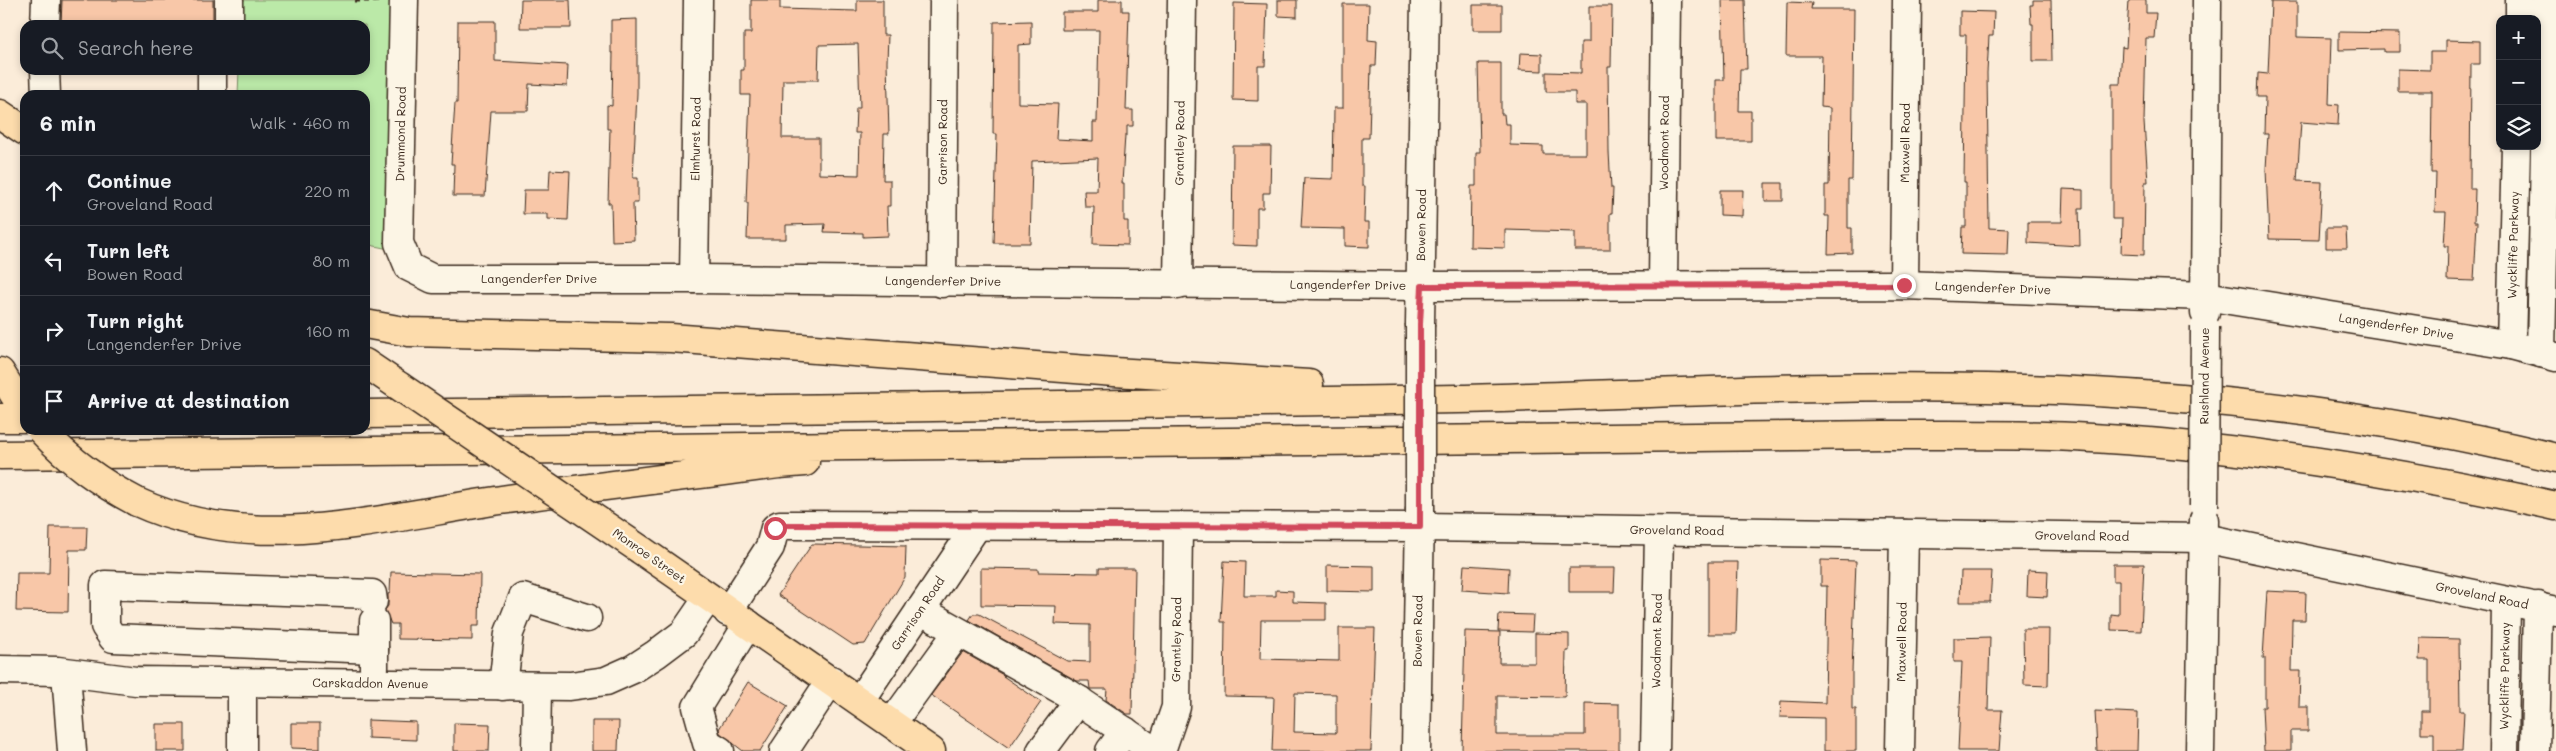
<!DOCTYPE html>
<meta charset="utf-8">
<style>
:root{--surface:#171b24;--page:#20242c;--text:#f1f3f6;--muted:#9ea1a6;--line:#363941}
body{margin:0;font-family:Mali,sans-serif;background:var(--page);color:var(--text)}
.controls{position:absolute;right:15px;top:15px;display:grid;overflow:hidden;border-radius:10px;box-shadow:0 2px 8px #0003}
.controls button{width:45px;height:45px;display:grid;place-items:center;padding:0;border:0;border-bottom:1px solid var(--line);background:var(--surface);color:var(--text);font:25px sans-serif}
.stop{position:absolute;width:15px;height:15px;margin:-11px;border:4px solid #d1495b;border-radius:50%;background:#fff}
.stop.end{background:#d1495b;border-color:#fff;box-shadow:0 1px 5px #0008}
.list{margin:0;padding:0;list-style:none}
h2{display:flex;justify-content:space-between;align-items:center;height:65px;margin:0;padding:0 20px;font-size:21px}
h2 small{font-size:16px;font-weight:400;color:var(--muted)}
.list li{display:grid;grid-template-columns:32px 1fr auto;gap:15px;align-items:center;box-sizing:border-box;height:70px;padding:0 20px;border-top:1px solid var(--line)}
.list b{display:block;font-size:19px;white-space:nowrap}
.list p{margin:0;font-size:16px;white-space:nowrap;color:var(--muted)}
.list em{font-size:16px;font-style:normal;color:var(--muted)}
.icon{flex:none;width:28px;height:28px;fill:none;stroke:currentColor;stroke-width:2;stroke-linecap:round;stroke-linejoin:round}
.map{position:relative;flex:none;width:2556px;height:751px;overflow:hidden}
.search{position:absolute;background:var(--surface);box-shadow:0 2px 8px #0003;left:20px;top:20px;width:350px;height:55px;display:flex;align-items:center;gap:12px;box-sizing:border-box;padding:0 18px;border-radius:15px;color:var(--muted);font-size:19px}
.panel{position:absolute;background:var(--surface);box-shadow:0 2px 8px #0003;left:20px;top:90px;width:350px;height:345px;border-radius:15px}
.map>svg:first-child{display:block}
.green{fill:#bbe9a8;stroke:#7b8a63}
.building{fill:#f8c7a8;stroke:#3b2a1e;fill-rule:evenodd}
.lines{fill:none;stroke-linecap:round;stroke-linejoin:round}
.minor-casing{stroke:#3b2a1e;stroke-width:31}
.major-casing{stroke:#3b2a1e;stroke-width:31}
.highway-casing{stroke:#3b2a1e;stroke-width:31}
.path{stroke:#3b2a1e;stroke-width:3;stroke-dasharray:5 4;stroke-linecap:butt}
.minor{stroke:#fcf5e5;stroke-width:28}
.major{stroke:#fddcac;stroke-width:28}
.highway{stroke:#fddcac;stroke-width:28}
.minor-bridge-casing{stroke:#3b2a1e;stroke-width:31;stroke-linecap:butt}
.major-bridge-casing{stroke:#3b2a1e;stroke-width:31;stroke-linecap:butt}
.highway-bridge-casing{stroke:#3b2a1e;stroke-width:31;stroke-linecap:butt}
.minor-bridge{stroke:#fcf5e5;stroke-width:28}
.major-bridge{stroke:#fddcac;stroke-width:28}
.highway-bridge{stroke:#fddcac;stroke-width:28}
.route{stroke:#d1495b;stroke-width:6}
.labels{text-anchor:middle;stroke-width:4.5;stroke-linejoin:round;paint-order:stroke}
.street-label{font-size:12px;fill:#3b2a1e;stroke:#fcf5e5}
</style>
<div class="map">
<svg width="2556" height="751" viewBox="0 0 2556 751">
<rect width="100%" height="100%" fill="#fbecd9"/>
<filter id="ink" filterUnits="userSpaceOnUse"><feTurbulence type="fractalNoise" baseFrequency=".02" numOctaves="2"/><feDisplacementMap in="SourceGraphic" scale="10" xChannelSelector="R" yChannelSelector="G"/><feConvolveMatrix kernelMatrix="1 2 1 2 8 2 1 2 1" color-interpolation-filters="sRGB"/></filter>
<g filter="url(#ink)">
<path class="green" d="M240,0H391L389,249L365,244V95H238L239,70H365V25H240Z"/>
<path class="building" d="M62,0H213V25H61Z
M521,0H570L571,28H520Z
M751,0H780V9L857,11V0H883V35H888L887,62L889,134H884L883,180H890V206H887L888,236L863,237V233L824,232L825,224L786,225V239H747L748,203H746L750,95H741V70H744V33H751ZM858,44L860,108H856L855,133H860L859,175L819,174V138H782L783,80H818L819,45Z
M1098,0H1122V11H1129L1126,110H1133V126H1127V135H1125L1122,183H1124V221H1128V245L1093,244L1094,207H1085L1084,191H1097L1098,158L1032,161L1030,243H994L997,134H993L994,22L1031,21V44L1018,45V103L1058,104L1056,139L1093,141V122H1097L1099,30H1062V12H1098Z
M1278,0H1297V17L1278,16Z
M1722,0H1745L1747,69H1740L1739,111H1751V141H1716V80H1724Z
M2033,0H2051L2052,61H2033V24H2031L2030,5H2033Z
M2129,0H2146V13H2156L2154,38H2146L2144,122L2148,182H2145L2144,255L2121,254L2122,219H2112V84H2120L2122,47L2126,48Z
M1787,2L1812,3L1811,9H1854L1852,180H1848V228H1852V253L1828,254L1829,216H1825V185H1829L1830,108L1821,107L1822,56H1786Z
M2271,2H2297V37L2331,38L2329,104L2339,105L2338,125L2301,122L2297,181L2322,182L2319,240L2269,239L2266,169L2268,134H2264L2265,97H2257L2258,73L2268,74Z
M1234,3L1267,4L1265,66H1258V101L1233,100Z
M1343,4H1369L1368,40L1377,41L1376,66H1371L1369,138H1362V186H1365L1364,222H1369V247L1345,246V229L1301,228L1304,178L1333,179L1334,108H1343Z
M1473,5H1502V30H1473Z
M1589,6H1612L1611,67H1608L1609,152L1611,188H1613L1612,213H1610V250H1575V232L1505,230V248L1470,247L1471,186H1476V152H1480L1478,63H1501V114H1504L1505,124H1510V145L1543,146V154H1586V104H1575V92H1546V72L1581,73V42H1589Z
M1960,11L1994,12L1993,36H1989L1987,73L1989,228L2009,229L2008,255L1961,254L1962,227H1966V182H1964L1966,35H1960Z
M637,19V93L633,178H638V203H633L634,240L612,241L611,203H608L610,129H607V105L612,106L613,53H611V20Z
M458,21H495V61L568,65L567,86L529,84L528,111H491L485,196H453L454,164H451L455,103H457Z
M2339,32L2400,33V52H2384V49L2339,50Z
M2446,40L2480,41V64H2471L2470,189H2475L2474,222H2477L2474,281L2447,280L2448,246H2444L2446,212H2435L2436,173H2431L2432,91H2398V69L2430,70V52H2446Z
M1520,53L1542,54V71L1519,70Z
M1233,146H1271L1270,193H1263V208H1257V246L1232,245Z
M550,170L570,171L568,220L548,219V214H523L524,190H549Z
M1765,183H1783V201H1765Z
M2063,189L2083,190V208H2079L2080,246L2028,243V222H2062Z
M1720,190H1743L1742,216L1720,215Z
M2326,228H2346L2347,248H2326Z
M50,527H87L86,550H69L68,612L16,611L17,573H49Z
M812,544L906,546L905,577L865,644L853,645L778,595Z
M1821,560L1856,561L1852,672V709H1856V751H1824V718L1780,717L1781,701L1825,703L1827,586H1821Z
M1224,561L1245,562L1244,596H1276V590L1293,591V602L1326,603V620H1261L1260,659L1339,661V628H1375L1371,751H1272L1274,697L1224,696L1225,622H1221ZM1295,693L1336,694V733L1294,732Z
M1708,562H1738L1736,634H1708Z
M2113,564H2144L2141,631L2111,630V614L2119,615V581H2113Z
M1327,565L1374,566V592L1327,591Z
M1464,565L1509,568L1508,593L1462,590Z
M981,568L1038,569V572L1099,573V568H1135L1132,714H1127L1106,700L1107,689H1090L1089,681H1077L969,620L973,614H979L1067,661L1090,662V625L1055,624L1056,606L981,605Z
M1569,568H1615L1614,592H1569Z
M2028,570L2048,571L2047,597L2027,596Z
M1961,571H1992L1990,602H1960Z
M391,572L480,574L479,626H472V640L398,639V624H391L385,610L388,606V594L390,593Z
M2267,591L2306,593L2305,620H2292L2291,671H2300L2299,707H2308V731H2291V751H2264L2262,707H2265V658H2263Z
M1499,614L1533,615L1532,632L1498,631Z
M2023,629H2049L2048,686L2024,685Z
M1465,631L1500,632L1499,663H1535V633L1569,634V651H1566L1565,697L1497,696V735H1585V703L1619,704V751H1462Z
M1990,637L1988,710H2002L1999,751H1958L1962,662H1954V638Z
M2420,638L2459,639L2460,711H2464L2462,751H2434V733H2421V711H2429V660H2419Z
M963,652L1005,676H1003L1041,702L1009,748L931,695Z
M748,682L788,706L760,751H743L720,733L719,729Z
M2095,711L2138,713L2137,751H2097Z
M368,720L416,722V740L368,738Z
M592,721H619L618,751H592Z
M291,723H320V749L291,748Z
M454,723L490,724L489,751H454Z
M156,724H185V751H156Z"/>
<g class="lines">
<g class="minor-casing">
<g id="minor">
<path id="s1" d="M404,0L399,243L409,267L433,279H694L1422,286L1904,285L2205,296L2511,345L2556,357"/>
<path d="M2520,19V0"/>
<path d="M45,25L46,0"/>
<path d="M229,25V0"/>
<path d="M45,70L46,95"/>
<path d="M212,95V70"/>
<path id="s2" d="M694,279L698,0"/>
<path id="s3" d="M942,283L944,0"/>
<path id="s4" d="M1178,285L1182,0"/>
<path id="s5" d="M1663,285L1666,0"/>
<path id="s6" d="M1904,285L1907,0"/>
<path d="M2205,313L2207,0"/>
<path id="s7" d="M1420,324L1425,0"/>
<path id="s8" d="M2511,345L2516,146"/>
<path d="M2541,353L2548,0"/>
<path d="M373,601L372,594L105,585V626L113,638L374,649"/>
<path d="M920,610L1069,694L1154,751"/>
<path id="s9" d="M728,612L770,547L775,528L779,525H792L1420,527L2204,538L2556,611"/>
<path d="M374,621V668"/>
<path id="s10" d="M0,670L58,671L136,681L570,686L606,681L633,669L656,654L684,633L708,598"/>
<path d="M66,673L72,751"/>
<path d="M503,686L509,633L523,598L587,618"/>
<path id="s11" d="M860,700L976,527"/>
<path d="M892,723L958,632"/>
<path d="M242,751V683"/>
<path d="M536,751L537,687"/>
<path d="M720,751L707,743L697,707L748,624"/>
<path d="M784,751L831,680"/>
<path d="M1041,751L1079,700"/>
<path d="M1110,751L1125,731"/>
<path id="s12" d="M1161,751L1176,707L1178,527"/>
<path id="s13" d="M1416,751L1420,511"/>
<path id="s14" d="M1655,751L1659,531"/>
<path id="s15" d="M1900,751L1904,534"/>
<path d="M2200,751L2204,520"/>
<path id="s16" d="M2504,751L2506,601"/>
<path d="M2535,751L2538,606"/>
</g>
</g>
<g class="major-casing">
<path id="major" d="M0,114L25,131
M365,363L399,386
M641,550L931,751"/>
</g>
<g class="highway-casing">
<path id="highway" d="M365,324L409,332L671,338L1114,372L1309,384
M0,372L25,412
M365,414C729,409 1094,406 1458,399C1634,395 1811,384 1987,388C2178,392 2371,412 2556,458
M0,418H25
M0,455L1885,435C1948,435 2011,434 2074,437C2237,445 2397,471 2556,506
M137,502C255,556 379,518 501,500C594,487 687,476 779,464L805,462"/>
</g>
<path class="path" d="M355,1H382"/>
<use href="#minor" class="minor"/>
<use href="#major" class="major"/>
<use href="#highway" class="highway"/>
<g class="minor-bridge-casing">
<g id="minor-bridge">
<path id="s17" d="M2204,506L2205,327"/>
<path d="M1420,511V324"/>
</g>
</g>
<g class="major-bridge-casing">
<path id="major-bridge" d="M399,386L641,550"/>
</g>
<g class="highway-bridge-casing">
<path id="highway-bridge" d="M41,430C71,462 99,482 137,502"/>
</g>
<use href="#minor-bridge" class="minor-bridge"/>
<use href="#major-bridge" class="major-bridge"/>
<use href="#highway-bridge" class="highway-bridge"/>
</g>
</g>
<g class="lines" filter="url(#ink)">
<path class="route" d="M775,528L779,525H792L1420,527V324L1422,286L1904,285"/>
</g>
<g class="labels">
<g class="street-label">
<text transform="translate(401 134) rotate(-89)" y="4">Drummond Road</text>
<text dy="4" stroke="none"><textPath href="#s2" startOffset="140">Elmhurst Road</textPath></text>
<text dy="4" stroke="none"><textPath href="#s3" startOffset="141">Garrison Road</textPath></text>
<text dy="4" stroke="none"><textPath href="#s4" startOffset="142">Grantley Road</textPath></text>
<text dy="4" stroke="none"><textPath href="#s5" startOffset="142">Woodmont Road</textPath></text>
<text dy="4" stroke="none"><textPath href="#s6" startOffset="142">Maxwell Road</textPath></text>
<text dy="4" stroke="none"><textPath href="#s7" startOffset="99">Bowen Road</textPath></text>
<text dy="4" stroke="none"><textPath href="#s8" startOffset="100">Wyckliffe Parkway</textPath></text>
<text dy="4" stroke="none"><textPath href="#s1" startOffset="402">Langenderfer Drive</textPath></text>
<text dy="4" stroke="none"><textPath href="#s1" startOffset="806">Langenderfer Drive</textPath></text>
<text dy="4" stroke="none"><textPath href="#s1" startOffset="1211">Langenderfer Drive</textPath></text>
<text dy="4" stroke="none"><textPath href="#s1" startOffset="1856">Langenderfer Drive</textPath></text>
<text dy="4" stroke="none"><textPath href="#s1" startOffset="2262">Langenderfer Drive</textPath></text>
<text dy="4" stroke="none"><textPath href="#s17" startOffset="130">Rushland Avenue</textPath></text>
<text dy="4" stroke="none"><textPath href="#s9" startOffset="1000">Groveland Road</textPath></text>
<text dy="4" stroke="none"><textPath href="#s9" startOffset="1405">Groveland Road</textPath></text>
<text transform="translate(649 556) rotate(35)" y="4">Monroe Street</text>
<text dy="4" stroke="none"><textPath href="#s9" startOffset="1811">Groveland Road</textPath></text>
<text dy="4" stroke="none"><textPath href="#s11" startOffset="104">Garrison Road</textPath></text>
<text dy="4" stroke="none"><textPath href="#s13" startOffset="120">Bowen Road</textPath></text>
<text dy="4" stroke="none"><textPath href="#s12" startOffset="114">Grantley Road</textPath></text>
<text dy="4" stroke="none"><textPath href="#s14" startOffset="110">Woodmont Road</textPath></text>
<text dy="4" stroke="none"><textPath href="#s15" startOffset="109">Maxwell Road</textPath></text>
<text dy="4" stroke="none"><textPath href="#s16" startOffset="75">Wyckliffe Parkway</textPath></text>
<text dy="4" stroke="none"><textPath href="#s10" startOffset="371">Carskaddon Avenue</textPath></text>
</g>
</g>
</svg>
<div class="controls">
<button>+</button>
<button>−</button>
<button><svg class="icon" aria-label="layers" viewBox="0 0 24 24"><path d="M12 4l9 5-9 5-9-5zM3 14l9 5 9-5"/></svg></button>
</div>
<div class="stop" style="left:775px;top:528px"></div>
<div class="stop end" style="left:1904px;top:285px"></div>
<div class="search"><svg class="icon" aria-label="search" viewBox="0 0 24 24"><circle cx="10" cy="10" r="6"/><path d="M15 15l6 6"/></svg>Search here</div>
<section class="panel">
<h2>6 min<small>Walk · 460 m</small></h2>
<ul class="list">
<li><svg class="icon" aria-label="ahead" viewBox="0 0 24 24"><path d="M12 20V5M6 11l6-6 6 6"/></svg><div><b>Continue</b><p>Groveland Road</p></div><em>220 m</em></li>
<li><svg class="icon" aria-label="left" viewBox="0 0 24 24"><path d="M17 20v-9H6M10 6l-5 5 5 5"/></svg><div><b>Turn left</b><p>Bowen Road</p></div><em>80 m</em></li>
<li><svg class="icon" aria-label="right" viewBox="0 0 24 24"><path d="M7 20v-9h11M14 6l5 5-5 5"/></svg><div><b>Turn right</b><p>Langenderfer Drive</p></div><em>160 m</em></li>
<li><svg class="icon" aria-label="arrive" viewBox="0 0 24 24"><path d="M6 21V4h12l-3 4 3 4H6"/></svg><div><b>Arrive at destination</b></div></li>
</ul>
</section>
</div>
